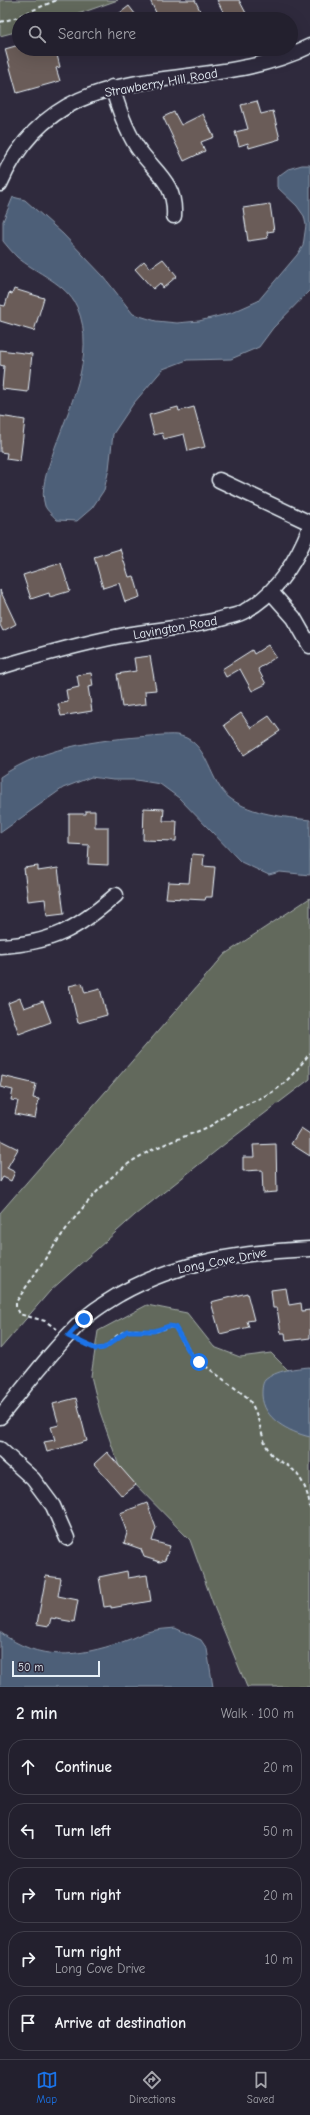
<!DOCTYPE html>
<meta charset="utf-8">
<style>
:root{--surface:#23202e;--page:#2b2836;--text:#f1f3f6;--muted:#a3a3aa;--line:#403e4a;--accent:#1a73e8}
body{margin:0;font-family:"Comic Neue",sans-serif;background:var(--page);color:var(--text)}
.scale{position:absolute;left:12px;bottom:10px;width:88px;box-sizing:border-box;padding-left:4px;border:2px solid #e8f1f8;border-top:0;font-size:11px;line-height:14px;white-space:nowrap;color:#e8f1f8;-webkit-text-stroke:3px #2f2a3d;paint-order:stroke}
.stop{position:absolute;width:12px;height:12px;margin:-9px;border:3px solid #1a73e8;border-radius:50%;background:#fff}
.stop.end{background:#1a73e8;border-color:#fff;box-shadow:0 1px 4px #0008}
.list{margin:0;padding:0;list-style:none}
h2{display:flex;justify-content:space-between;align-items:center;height:52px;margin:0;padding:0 16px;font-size:17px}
h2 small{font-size:13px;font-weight:400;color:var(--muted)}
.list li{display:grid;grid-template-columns:26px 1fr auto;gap:12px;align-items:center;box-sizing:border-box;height:56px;margin:0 8px 8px;padding:0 8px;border:1px solid var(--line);border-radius:16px}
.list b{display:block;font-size:15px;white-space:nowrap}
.list p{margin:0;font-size:13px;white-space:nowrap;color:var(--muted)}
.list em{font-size:13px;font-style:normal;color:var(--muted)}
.icon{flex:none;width:22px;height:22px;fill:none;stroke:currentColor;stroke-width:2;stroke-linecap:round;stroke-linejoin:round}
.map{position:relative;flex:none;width:310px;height:1687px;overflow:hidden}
.search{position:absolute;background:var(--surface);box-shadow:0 4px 16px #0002;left:12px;right:12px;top:12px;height:44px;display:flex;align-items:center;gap:10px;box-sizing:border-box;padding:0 14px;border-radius:22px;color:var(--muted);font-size:15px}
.sheet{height:372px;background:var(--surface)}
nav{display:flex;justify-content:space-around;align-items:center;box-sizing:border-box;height:56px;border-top:1px solid var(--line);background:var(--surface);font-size:11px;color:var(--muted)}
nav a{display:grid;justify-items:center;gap:2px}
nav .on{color:var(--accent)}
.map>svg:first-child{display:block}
.green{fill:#62695c;stroke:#a5adaa}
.water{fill:#4d5e78;stroke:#8b99ab}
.building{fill:#6a5b58;stroke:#e8f1f8}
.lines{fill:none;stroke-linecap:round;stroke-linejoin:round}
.minor-casing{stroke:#e8f1f8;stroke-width:17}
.path{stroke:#e8f1f8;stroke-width:2;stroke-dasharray:4 3;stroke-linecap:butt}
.minor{stroke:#2f2a3d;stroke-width:14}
.route{stroke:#1a73e8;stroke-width:5}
.labels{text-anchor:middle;stroke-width:4;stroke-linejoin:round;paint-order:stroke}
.street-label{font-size:13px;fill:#e8f1f8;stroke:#2f2a3d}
</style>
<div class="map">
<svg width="310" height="1687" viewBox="0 0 310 1687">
<rect width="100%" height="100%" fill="#2f2a3d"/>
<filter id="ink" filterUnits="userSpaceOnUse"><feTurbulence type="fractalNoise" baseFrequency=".025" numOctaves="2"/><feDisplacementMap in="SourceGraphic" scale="8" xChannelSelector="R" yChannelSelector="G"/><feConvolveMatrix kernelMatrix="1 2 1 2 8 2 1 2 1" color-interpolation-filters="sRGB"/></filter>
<g filter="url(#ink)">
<path class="green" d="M0,0H118L64,19H19V31L0,36Z
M310,898V1079L226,1143L135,1215L50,1291L0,1349V1213L225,954Z
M147,1305L187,1313L214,1347L240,1357L271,1353L299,1381L310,1406V1687H247L215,1609L190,1540L120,1469L100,1412L91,1376L98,1331Z"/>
<path class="water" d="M302,165H310V290L273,328L259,347L231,359L187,360L163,369L133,404L113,434L109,469L104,490L92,508L77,521L57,520C54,516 47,511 45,506C40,490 47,471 52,456C67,411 98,355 77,307C66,283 36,273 17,257C12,252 7,246 3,241V221L13,197L25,200L63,234L104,277L133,314L156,321L177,323L199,321L231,313L258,301L297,255L303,246L306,225L304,216L297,206L277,187V177L288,169Z
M163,735C169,735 176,734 181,736C210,744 208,783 231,799C252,814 284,817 310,820V875L280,872L269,875L241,862L179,798L160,784L136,780H113L91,777L63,788L0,833V777C47,744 107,739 163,735Z
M310,1367V1437C289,1432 263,1419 262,1395C262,1390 262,1384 265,1380C276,1370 296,1368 310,1367Z
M175,1628L201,1640L207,1649L213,1687H0V1632C39,1662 78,1657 122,1642C132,1639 141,1633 151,1631C159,1629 167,1629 175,1628Z"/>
<path class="building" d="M150,0H195L204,19H159Z
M217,0H239L247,15L240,19H227Z
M129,6L139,19H112Z
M19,45V49H49L50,53L56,51L60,67L56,68L60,81L17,93L5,49Z
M257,101L261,114L273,111L280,139L249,148L248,143L239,146L235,132L248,129L241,105Z
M174,112L181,125L203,114L214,137L201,142L205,151L184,161L163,117Z
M270,204L274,231L267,232L268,238L248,241L243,208Z
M163,259L177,276L163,288L160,283L153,289L135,269L144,261L150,268Z
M14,289L44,298L34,331L0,321V305L5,306L9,293L12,294Z
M0,350L32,354L28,392L2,389L4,366L0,365Z
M178,407L179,411L194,407L205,447L188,451L184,434L164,439L162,433L154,435L149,415Z
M0,416L25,420L20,461L6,459L7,453L0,452Z
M120,549L129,577L134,576L140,597L125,602L119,583L103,588L94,557Z
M61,563L70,591L50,597L49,593L31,599L23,575Z
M0,590L16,624L3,631L0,625Z
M268,645L276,657L258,669L266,684L252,691L240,669L226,677L222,669L252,650L254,654Z
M150,656L156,690L145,691L146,704L122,707L117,674L136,671L134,658Z
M91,673L93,686L88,687L92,711L61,716L58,704L68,702L66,690L79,687L77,675Z
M241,713L251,728L269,716L280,731L244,755L224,725Z
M144,808L164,809L163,821H177L176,841L143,840Z
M86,811H95V827H108V865L88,864L89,845L69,844V814H86Z
M192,854L204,855L203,866L215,867L212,897H206L205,900L166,898L168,882L189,883Z
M38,866V871L58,868L64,914L47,916L45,899L28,901L24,868Z
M82,983L85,993L100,989L107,1015L78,1023L69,986Z
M20,998L24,1008L43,1001L51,1022L19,1034L8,1003Z
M2,1076L36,1084L33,1098L39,1099L35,1118L15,1114L18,1101L11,1100L13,1090L0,1087Z
M301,1128L310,1134V1156L291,1144Z
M0,1140L18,1149L7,1168L15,1172L11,1181L3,1177L0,1182Z
M276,1144L277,1192L263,1193L262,1170L243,1171V1157H254L253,1145Z
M286,1288L289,1305L301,1303L302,1311L310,1310V1338L286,1341L285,1333H281L277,1308H273L271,1290Z
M247,1293L254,1320L247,1321L249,1327L220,1334L211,1302Z
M76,1398L87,1441L47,1452L44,1442L55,1440L51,1427L59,1425L53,1404Z
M107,1452L136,1485L122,1496L94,1464Z
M147,1503L156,1528L152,1541L170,1546L165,1560L160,1562L144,1557L141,1549L124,1543L127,1533L120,1513Z
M127,1571L128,1578L147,1575L151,1601L111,1608V1606L104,1607L99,1577Z
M46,1576L61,1578L58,1596L78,1600L74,1622L51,1618L49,1626L37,1624Z"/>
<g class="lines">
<g class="minor-casing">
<path id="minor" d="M112,87C119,109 125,128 137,147C154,172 176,182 174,216
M0,184C61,44 201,101 310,46
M219,480L310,523
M271,592L294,618L310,646
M0,667C40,655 80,644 120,636C155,629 190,628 224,618C231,616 239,615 245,611C276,594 297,560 310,527
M0,946C53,943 77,929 116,895
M0,1417C27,1384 53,1349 83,1320C94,1309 107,1302 120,1294C179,1261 244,1252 310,1249
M0,1449L33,1479L53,1506L67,1538"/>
</g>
<path class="path" d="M0,22L12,19L57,0
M57,1329L45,1321L19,1314L16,1308V1302C47,1257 85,1193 131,1162C154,1146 183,1138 208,1127C216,1123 223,1117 231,1112C246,1104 263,1098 277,1089C290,1079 300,1066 310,1053
M79,1341C116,1360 102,1338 127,1331C135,1329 146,1332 155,1331C163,1330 167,1326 175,1327L192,1356L247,1397C261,1415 259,1434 269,1451C274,1460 283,1462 291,1468C303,1478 309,1495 310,1509"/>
<use href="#minor" class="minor"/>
</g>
</g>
<g class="lines" filter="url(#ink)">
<path class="route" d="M84,1319L68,1336L96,1349L104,1348L127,1331H154L169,1326L175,1327L192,1356L199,1362"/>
</g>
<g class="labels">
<g class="street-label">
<text transform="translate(161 82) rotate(-10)" y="5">Strawberry Hill Road</text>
<text transform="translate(175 627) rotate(-10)" y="5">Lavington Road</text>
<text transform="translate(222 1260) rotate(-11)" y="5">Long Cove Drive</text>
</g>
</g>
</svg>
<div class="scale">50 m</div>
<div class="stop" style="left:199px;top:1362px"></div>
<div class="stop end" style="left:84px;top:1319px"></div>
<div class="search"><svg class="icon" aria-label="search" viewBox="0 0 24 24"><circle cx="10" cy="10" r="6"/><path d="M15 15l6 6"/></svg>Search here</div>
</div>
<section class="sheet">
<h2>2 min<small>Walk · 100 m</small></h2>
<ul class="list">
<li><svg class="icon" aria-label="ahead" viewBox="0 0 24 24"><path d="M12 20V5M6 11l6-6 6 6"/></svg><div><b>Continue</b></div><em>20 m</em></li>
<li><svg class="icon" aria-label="left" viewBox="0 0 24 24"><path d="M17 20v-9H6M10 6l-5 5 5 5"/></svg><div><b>Turn left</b></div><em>50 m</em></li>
<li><svg class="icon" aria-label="right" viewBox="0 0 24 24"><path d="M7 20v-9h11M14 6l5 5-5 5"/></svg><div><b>Turn right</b></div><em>20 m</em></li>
<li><svg class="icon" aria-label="right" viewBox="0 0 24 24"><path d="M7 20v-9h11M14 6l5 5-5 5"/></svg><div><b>Turn right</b><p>Long Cove Drive</p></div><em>10 m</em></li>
<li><svg class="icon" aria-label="arrive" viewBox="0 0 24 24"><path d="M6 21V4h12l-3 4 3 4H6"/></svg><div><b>Arrive at destination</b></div></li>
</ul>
</section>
<nav>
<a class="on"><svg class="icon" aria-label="map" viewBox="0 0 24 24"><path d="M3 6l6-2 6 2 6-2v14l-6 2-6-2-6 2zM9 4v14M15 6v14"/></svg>Map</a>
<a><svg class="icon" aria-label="directions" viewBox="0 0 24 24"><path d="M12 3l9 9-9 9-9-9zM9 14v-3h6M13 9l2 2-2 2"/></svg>Directions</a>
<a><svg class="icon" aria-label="saved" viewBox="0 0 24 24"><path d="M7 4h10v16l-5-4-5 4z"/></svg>Saved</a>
</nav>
